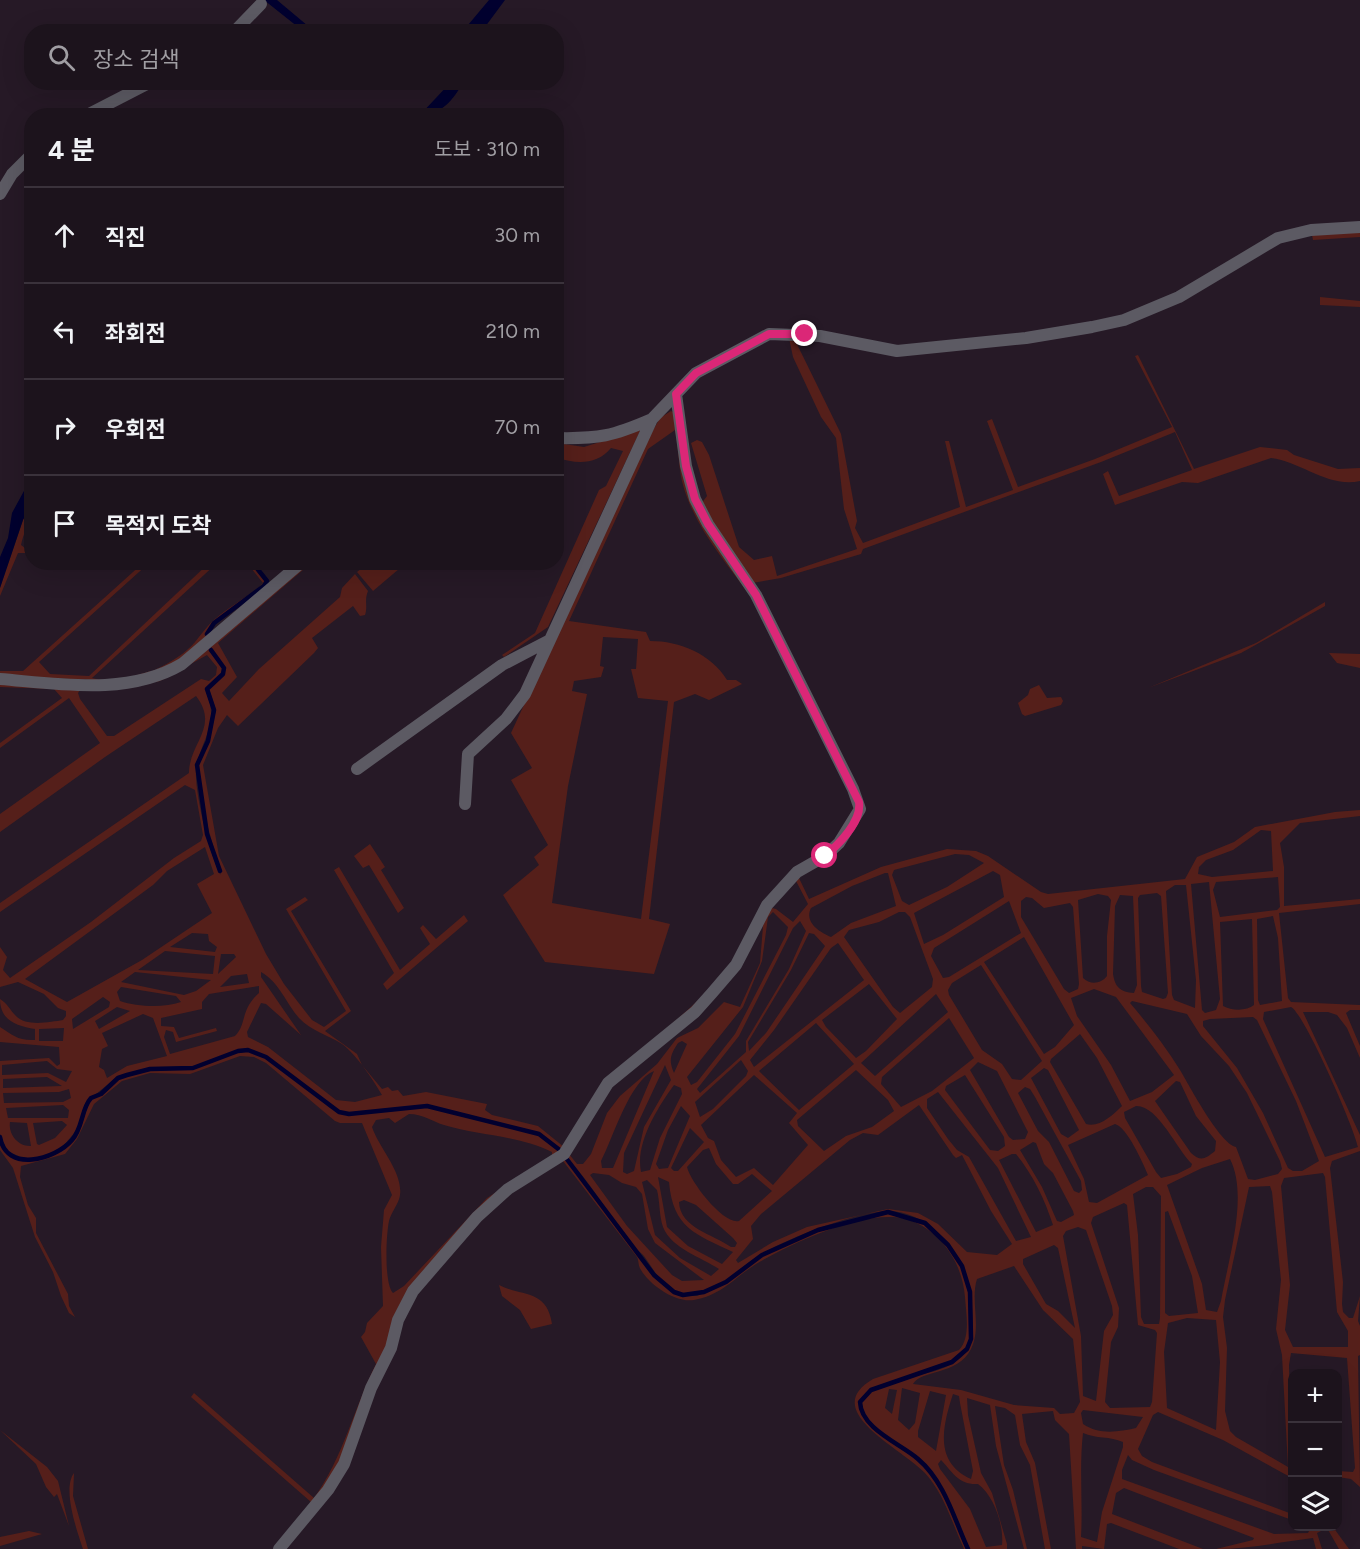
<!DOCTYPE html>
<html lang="ko">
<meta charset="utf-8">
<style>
:root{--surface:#1c131c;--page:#292029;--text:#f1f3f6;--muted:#a09ea3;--line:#3a323b}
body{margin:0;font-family:Figtree,"Noto Sans KR",sans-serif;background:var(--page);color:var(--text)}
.controls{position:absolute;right:18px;bottom:18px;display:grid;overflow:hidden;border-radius:12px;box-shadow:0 6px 24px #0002}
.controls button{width:54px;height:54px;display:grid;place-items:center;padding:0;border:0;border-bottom:2px solid var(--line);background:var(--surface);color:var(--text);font:30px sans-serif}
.stop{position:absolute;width:18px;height:18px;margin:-14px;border:4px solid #db2777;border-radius:50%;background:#fff}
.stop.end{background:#db2777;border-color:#fff;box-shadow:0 2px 6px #0008}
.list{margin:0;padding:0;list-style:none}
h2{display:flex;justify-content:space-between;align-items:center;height:78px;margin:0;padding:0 24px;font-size:26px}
h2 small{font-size:20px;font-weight:400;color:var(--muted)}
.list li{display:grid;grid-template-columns:39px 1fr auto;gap:18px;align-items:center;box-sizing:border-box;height:96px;padding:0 24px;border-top:2px solid var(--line)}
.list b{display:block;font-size:22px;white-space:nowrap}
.list em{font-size:20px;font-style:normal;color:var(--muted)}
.icon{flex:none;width:33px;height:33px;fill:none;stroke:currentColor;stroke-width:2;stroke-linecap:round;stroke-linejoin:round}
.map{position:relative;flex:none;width:1360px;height:1549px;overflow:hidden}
.search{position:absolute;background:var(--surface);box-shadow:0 6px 24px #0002;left:24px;top:24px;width:540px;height:66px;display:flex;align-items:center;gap:15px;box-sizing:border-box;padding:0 21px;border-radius:24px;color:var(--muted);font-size:22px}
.panel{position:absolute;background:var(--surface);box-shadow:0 6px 24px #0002;left:24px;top:108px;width:540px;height:462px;border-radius:24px}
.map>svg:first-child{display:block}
.green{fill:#551f1a;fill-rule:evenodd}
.water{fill:#01002f}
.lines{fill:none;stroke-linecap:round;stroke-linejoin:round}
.stream{stroke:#01002f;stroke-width:4.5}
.minor{stroke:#5c5a63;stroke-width:12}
.route{stroke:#db2777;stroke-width:8}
</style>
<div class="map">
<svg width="1360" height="1549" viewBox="0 0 1360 1549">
<rect width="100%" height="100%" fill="#261926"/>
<path class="green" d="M1360,230V237L1313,240L1312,235Z
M1320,297L1360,301V307L1320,305Z
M789,338H794L841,434L857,521L855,528L863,543L960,507L945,441H949L950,445L966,507L1013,490L987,421L992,419L1018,487L1095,459L1172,427L1135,356L1138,355L1194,469L1260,447L1287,450L1294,455L1338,469L1360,468V481C1328,488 1302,462 1271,458L1198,483L1182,482L1115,505L1103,474L1108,471L1119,496L1192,470L1175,432L1101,462L863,549L861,554L781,578L752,583L701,504L707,496L691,443L697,440L702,442L709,455L739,547L754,560L772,556L777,576L857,549L844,509L836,438L821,417L793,357Z
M671,411L674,413L682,469L751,597C726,562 695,528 683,485C678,467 679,447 675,430L648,449L569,621L646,632L650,641C680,641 711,654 727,680H736L742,684L709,700L695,694L674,702L649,919L670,924L654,974L545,962L503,895L539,865L534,857L548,845L511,780L532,768L511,733L643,448L660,418ZM603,637L638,639L636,669H631L638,698L668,701L641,919L552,903L568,786L587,694L572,691L574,681L601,677L604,667L600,666Z
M641,429L548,627L504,657L502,655L535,633L599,490L606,486L623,451L611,448C597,465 577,464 557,458V443L584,447Z
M31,505C31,519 24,531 21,545L25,548V553H18L0,596V588L23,520Z
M143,563H149L39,662L50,674L89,676L209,563H217L92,678C122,687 165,669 187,650C198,641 204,628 215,619C230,606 248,597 263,583L247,563H251L266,581L214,623L206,633L208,638L177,663L118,681L0,676V671H23Z
M306,563H311L218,643L237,677L222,693L229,701L259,669L340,597L342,588L355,574L368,591C364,600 368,607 365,615L360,616L353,606L312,638L318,648L314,653L238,726L227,715L218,728L203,765L219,856L266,954L284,984L312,1020L324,1027L346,1011L286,909L305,897L308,900L291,911L351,1011L325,1031L357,1054L362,1065L382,1089L388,1087L392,1091L398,1090L403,1096L426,1092L487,1104L485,1110L492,1115L538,1126L564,1147L611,1074L661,1034L714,986L689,1012L618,1069L605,1084L562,1152L514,1182L484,1207L409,1293L388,1347L369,1385L335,1473L277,1549H273L311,1502L191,1397L194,1393L314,1498C343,1458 354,1408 376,1364L361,1337L365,1332L367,1323L383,1306L381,1247L384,1210L392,1195L362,1123H340L335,1121L266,1063L254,1057L240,1056L190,1074L150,1073L122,1081L94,1104L77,1139L65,1154L21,1166L20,1177L28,1205L36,1218V1233L68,1294L69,1306L75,1317L69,1313L61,1296L53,1272L35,1237L13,1168L0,1150V1142C5,1153 13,1159 26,1160C50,1163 73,1148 82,1125C85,1116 86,1106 92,1099L101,1095L118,1079L150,1070L193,1069L238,1052L248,1051L265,1058L284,1070L330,1108L349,1115L426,1107L539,1135L561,1150L540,1133L427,1105L349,1113L340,1111L267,1056L248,1049L238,1050L193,1067L150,1068L117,1077L86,1102L79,1127L60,1150L40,1158H23L7,1151L0,1134V1061L49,1058L57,1066L60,1064L59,1047L0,1042V1027C13,1035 18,1041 35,1040V1029C16,1026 0,1020 0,999C7,1003 10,1010 16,1016C26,1027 50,1022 63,1020L66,1016V1011L58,1008L44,994L18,982L0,987V947L7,957L3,970L10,978L91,922L174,858L201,841L203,835L195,790L185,785L0,912V903L189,773C189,743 220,727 196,696L105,757L0,832V814L100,743L69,698L0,748V743L62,698L54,689L0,687V681L106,687L128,685L162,676L202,651ZM211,649L225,668L224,674L209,689L216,710L209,741L198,765L203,809L221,875C210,858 191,781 197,763C206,731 218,724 206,689L222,673L223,668L209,651ZM207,655L217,667L216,675L209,681L201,679L114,736H107L80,699L78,693L81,689L124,688L160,681ZM205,847L214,874L197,884L212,913L142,960L67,1002L25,979L153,885L167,871ZM192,933L208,934L209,941L217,947L215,952L170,947ZM165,951L215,956L213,974L138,970ZM221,954H234L236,957L218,974ZM135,972L211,980L196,991L184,995L121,982ZM261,972C279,982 286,1003 299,1018C311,1031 328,1035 342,1044C356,1054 374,1081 382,1095L355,1102L336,1100L268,1047L248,1037L247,1032L261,1003L266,1004L301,1035L261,977ZM247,974L249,983L220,987L231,976ZM259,986V993C240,1010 247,1024 235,1036L170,1054L164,1037L166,1030L173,1032L176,1042L217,1031L216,1028L179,1038L174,1027L161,1026V1018L202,1009V1002L209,994ZM121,987L176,996L181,1002C164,1008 138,1007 120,1001L117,992ZM103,997L110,1002L109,1007L73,1029L72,1019ZM117,1007L130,1011L99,1029L95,1021ZM143,1014L153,1018L167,1056L127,1066L107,1078L104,1070L99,1067L102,1049L108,1046L102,1033ZM64,1028L63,1041H39V1029ZM47,1061L57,1069L72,1071L66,1082L48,1073L2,1075V1065ZM47,1077L62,1086L3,1088V1079ZM69,1089L71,1098L63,1102L4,1103L3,1093L59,1092ZM63,1105L69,1110L68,1118H8L6,1108ZM409,1114C423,1114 431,1121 444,1125C480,1136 518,1135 552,1152V1156L487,1198L404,1286L393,1293C384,1284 386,1235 389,1221C391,1212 399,1204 400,1195C403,1172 379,1148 372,1127L376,1120L389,1118L395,1123ZM62,1121L67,1125L55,1138L39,1145L37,1144L33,1123ZM10,1122L27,1123L31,1146C18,1147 8,1134 10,1122Z
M368,563V562L406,563L373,591L357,572Z
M1325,602V606L1241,653L1148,688L1256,643Z
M1329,653L1360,654V668L1337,663Z
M1039,685L1047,698L1061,697L1063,701L1061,705L1025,716L1022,714L1018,703L1028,695L1030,689Z
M1360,810V816L1300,823L1280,843L1284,867V906L1360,899V904L1279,913L1288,998L1291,1002L1360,1005V1010H1350L1346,1013L1360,1046V1058L1347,1028L1337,1015L1328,1012H1303L1360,1135V1151L1332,1161L1330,1168L1343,1282L1342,1304L1343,1312L1349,1318H1353L1360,1296L1358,1321L1360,1326V1355L1358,1356L1360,1487L1351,1479L1338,1477V1471L1353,1472L1355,1468L1347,1358L1291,1353L1289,1365L1292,1478L1223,1440L1158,1412L1153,1415L1138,1449L1142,1456L1152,1462L1292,1514V1520L1154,1470L1132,1460L1128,1455L1122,1470V1479L1274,1534L1308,1533L1310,1529L1305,1527H1333L1349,1549H1339L1327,1528L1317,1533L1322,1549H1316L1313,1538C1280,1542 1249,1549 1216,1549L1253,1540L1254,1538L1124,1488L1116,1493L1112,1514L1203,1549H1179L1111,1523L1107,1524L1104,1549L1082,1546V1549H1076L1069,1434L1055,1420L1053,1411L1022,1414L1026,1442L1035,1463L1051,1549H1045L1030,1465L1020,1445L1015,1415L1005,1408L995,1406L1004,1465L1013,1490L1027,1549H1024L996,1446L990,1405L967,1398L968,1415L981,1473L992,1493L1007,1544V1549H969C955,1518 945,1483 920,1459C903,1443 862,1429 861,1402C882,1370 947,1383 968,1349C976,1337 972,1296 968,1282C958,1248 927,1212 889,1211C858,1211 787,1238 760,1255C738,1268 711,1301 681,1293C662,1288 655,1271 644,1256C640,1251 634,1249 630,1244C609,1216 591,1181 565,1157L653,1276L673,1292L683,1296H697L726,1283L763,1256L819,1231L888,1214L924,1224L947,1246L961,1266L969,1292L970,1339L966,1348L951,1361L871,1389L859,1401C860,1432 902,1443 920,1463C944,1489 953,1518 966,1549H964C953,1525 946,1500 930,1479C912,1452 815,1413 873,1379L959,1350C971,1338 966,1313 965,1297C963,1274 954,1254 937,1237C925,1226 909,1217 893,1217C852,1215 790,1244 756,1264C735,1277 722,1295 694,1300C675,1303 650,1285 641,1270C638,1266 639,1261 637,1257L563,1161L550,1165L569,1150L580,1131L569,1154L577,1164H583L591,1154L607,1113L620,1096L657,1064L677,1038L698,1028L724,1002L740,1007L760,963L764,914L768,907L776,909L793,922L808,904L795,879L801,872L799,878L809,899L881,867L947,849L976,851L988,856L1041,892L1048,894L1185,879L1197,857L1234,842L1255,827L1335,812ZM1261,830L1271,831L1273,871L1212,877L1198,874L1199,867L1206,860L1233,850ZM955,854L969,855L984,863L947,887L909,905L902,901L892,875L894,870ZM993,871L1000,875L1004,897L943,935L924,944L914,913ZM885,873H888L896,906L851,923L831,937C819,932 804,922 811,908L852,886ZM1278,877L1280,907L1277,910L1220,917L1213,890L1216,882ZM1209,882L1220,999L1216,1010L1205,1013L1202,1010L1191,884ZM1175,885H1186L1196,980L1195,1008L1174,1000L1172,995L1166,891ZM1157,893L1161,896L1168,993L1166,998L1163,999L1142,992L1141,986L1138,898L1140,895ZM1098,894L1108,896L1111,900L1107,936V976C1101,984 1090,985 1083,978L1078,900ZM1120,895L1133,896L1137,985L1134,993C1120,992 1115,987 1113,974L1115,906ZM1026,897L1032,898L1044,908L1070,903L1073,907L1079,984L1078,989L1069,993L1064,989L1021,917V901ZM1009,901L1021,933L949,977L943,978L931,956L934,948ZM773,912L788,927L786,935L735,1034L697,1082L691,1085L687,1077L743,1007L762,961L768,917ZM899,912H905L910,917L933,979L932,987L900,1013L893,1007L844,937L849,930L879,922ZM1273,916L1278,938L1282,1001L1260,1005L1258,1000L1257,919ZM1252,919L1254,1005C1247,1011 1232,1011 1223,1006L1220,922ZM800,921L806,931L789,969L746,1041V1052L700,1093L697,1089L701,1084L739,1036L793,928ZM809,933L814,934L825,946L766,1033L749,1051L748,1042L791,970ZM1024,937L1074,1025L1055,1047L1044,1054L984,962ZM838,943L864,980L754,1067L750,1060L774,1030L831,948ZM981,965L1042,1061L1021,1080L1012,1079L1002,1064L982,1050L949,995L948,990L952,983ZM869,984L897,1019L866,1051L856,1058L826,1027L822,1020ZM1094,989L1116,997L1174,1075L1152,1092L1130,1101L1111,1065L1077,1016L1071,998ZM936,994L948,1012L875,1076L861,1063ZM1132,1001L1187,1014L1201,1036L1229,1066L1247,1093L1280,1161L1282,1169L1278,1174L1255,1180L1248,1179L1236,1147C1220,1144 1189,1085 1180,1070C1166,1047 1147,1023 1130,1003ZM1291,1007C1304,1013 1354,1127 1358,1147L1325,1157L1263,1019L1264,1012ZM1253,1017L1257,1020L1296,1101L1319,1161L1302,1171H1293L1288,1168L1263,1113L1237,1068L1203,1026V1021L1210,1019ZM949,1018L974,1058L932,1091L901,1107L881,1084L882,1077ZM816,1023L854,1064L799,1110L759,1071ZM1080,1034L1097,1058L1122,1106C1113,1115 1099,1128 1086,1124L1050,1062L1051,1059ZM682,1041L687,1044L674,1073C668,1060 671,1054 678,1043ZM741,1060L748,1071L746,1076L713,1109L700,1117L695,1102ZM978,1062L997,1071L1028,1132L1025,1139L1013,1140L1009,1137L970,1070ZM665,1065L671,1080L644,1127L634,1171L627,1174L623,1172L624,1153ZM1044,1068L1048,1070L1079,1130L1068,1138L1061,1134L1031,1078ZM856,1070L888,1100L894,1111L872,1127L846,1136L824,1151L798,1126L797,1120ZM654,1071L613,1168H602L601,1161C613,1138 630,1080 654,1071ZM754,1075L797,1113L789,1123L808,1145L773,1185L754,1168L736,1177L721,1160L714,1141L708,1138L701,1125ZM965,1075L1004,1137L1005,1146L998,1151L990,1150L945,1090L946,1086ZM1176,1081L1180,1082L1196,1116L1216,1141L1215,1151C1205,1159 1201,1162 1191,1153L1155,1101ZM674,1085L681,1088L682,1094L660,1138L650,1170L641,1172C635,1143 658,1107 674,1085ZM1025,1087L1030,1089L1035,1097L1081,1181L1082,1190L1079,1193L1074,1191L1049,1142L1038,1131L1018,1093ZM938,1092L998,1168L1031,1237L1016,1241L969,1157L957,1150L948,1139L927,1108V1099ZM919,1105L953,1155L956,1158L962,1155L991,1211L1012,1244L997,1255L967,1252L938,1224L918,1213L888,1209L807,1227L773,1242L738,1263L736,1260L753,1239L751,1226L761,1214L850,1140L863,1133L878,1135ZM681,1106L690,1116L668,1168L659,1169L656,1164L668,1130ZM1136,1106C1158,1105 1177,1150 1192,1164L1191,1167L1177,1174L1161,1178L1156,1172L1125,1118L1124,1112ZM1115,1124C1127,1127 1143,1163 1148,1175L1097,1203L1089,1202L1084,1179L1068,1145ZM690,1128L704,1142L678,1171H674L671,1168ZM1033,1142L1036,1143L1044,1164L1053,1173L1073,1211L1074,1215L1061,1222L1057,1221L1042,1187L1020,1150ZM709,1148L716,1164L733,1184H738L752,1174L772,1191L739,1221C724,1225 691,1183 687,1167L703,1150ZM1012,1154H1016C1033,1175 1045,1200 1053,1225L1036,1232L999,1160ZM1230,1159C1249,1196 1228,1260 1221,1301L1217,1312L1206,1310L1202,1284L1167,1185L1202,1168ZM593,1173L609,1175L622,1183L636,1187L642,1194L648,1229L655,1243L704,1280L682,1281L672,1275L627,1226L590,1175ZM1323,1173L1325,1177L1337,1312L1348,1331V1347H1293L1285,1330L1290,1285L1281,1186L1284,1178ZM658,1177L669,1182C673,1228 695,1234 733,1252L722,1264L688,1246L667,1227ZM647,1180L657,1190C660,1202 659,1215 663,1227C672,1249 701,1257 719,1269L711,1276L680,1258L655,1235L642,1182ZM1270,1186L1272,1192L1281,1280L1276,1329L1282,1355L1288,1467L1236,1437L1230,1431L1225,1411L1227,1348L1223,1317L1225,1300L1249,1187ZM1146,1187H1153L1161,1196L1160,1318L1159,1324H1144L1141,1317L1138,1235L1133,1194ZM684,1200L696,1205L733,1238L737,1243L735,1247H731C713,1234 680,1228 679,1202ZM1124,1203L1127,1205L1138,1325L1155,1330L1157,1333L1152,1402L1150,1407L1110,1408L1105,1402L1111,1342L1118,1327L1119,1308L1091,1223L1093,1217ZM1168,1211L1192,1276L1198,1313L1169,1316L1165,1313V1212ZM1078,1227L1086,1230L1112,1306L1113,1315L1104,1331L1096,1401L1083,1396L1081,1336L1063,1236L1066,1231ZM1054,1245L1058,1248L1075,1328L1058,1311L1046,1304L1023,1264V1259ZM1014,1266L1043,1310L1073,1339L1080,1402L1074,1413L1060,1414L1054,1408L1014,1405L961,1390L913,1384C922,1369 957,1376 971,1349C982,1327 970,1301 977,1279ZM1187,1318L1216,1320L1220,1362L1216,1430L1167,1408L1164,1352L1168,1323ZM902,1388L920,1393L915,1423L909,1430L898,1420ZM889,1389L897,1390L892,1414L885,1408ZM930,1391L946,1395L936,1451L918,1437V1431ZM953,1394L959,1396L960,1403L973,1471L971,1479C933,1462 943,1425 953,1394ZM1083,1410L1143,1417L1136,1428C1118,1432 1099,1435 1083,1424L1081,1413ZM1083,1433C1096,1439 1110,1436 1123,1442V1447L1102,1512L1097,1542L1081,1537C1083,1502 1079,1468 1083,1433ZM941,1460C953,1473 959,1485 978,1484C994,1496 1004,1525 1002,1545L986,1547L970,1509L940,1469L938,1464Z
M370,844L385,867L381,870L404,908L398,913L369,865L363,868L354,856Z
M339,867L400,970L430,944L420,928L423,925L436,939L464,915L468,921L387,990L383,984L394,973L334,870Z
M499,1285C522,1297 547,1289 552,1324L531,1329L520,1310L502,1296Z
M0,1430L47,1467L58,1481L69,1526L57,1494L54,1497L46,1487L36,1464Z
M74,1473L73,1496L88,1549H83C77,1531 62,1489 74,1473Z
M29,1531L42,1534L0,1546V1537Z"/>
<path class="water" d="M264,0H277L314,31H303Z
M489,0H505L482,31H463Z
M450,83H463C453,100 440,116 420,115Z
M31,478V505L23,520L0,588V557L8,538L12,513Z"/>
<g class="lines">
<path class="stream" d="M207,634L214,623L264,586L267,581L252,562
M211,650L224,668L223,674L207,689L214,710L208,741L197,765L207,834L220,871
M0,1137C6,1173 55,1160 72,1140C83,1128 81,1109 91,1098L101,1094L118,1078L127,1075L150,1069L193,1068L238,1051L248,1050L266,1057L339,1112L349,1114L427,1106L539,1134L561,1151
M566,1158L654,1275L674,1292L683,1295L704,1292L726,1282L762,1255L818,1230L888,1212L925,1223L948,1245L962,1266L970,1292L971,1339L967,1349L952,1362L871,1390L860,1402C861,1429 901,1444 918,1459C945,1482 954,1519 968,1549"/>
<path class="minor" d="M234,32L261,4
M85,116L151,82
M0,194L12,174L32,154
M556,438C599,439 613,436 652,419
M0,679C60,684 128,696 182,664L302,562
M357,769L502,665L548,641
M465,804L468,754L506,719L525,694L652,419L696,373L769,334L820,336L897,351L1026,338L1092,327L1124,320L1179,297L1278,238L1311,230L1360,227
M279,1549L328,1490L344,1464L371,1388L391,1348L398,1320L413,1291L477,1217L508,1189L564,1154L608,1083L695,1012L712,993L736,965L767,905L797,872L825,856L839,843L860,809L853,789L756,595L708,524L695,499L686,466L676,394"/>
</g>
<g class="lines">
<path class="route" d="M805,334H769L696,373L676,394L686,466L695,499L708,524L756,595L859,802C862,821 839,844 825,856"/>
</g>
</svg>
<div class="controls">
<button>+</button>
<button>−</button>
<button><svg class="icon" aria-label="layers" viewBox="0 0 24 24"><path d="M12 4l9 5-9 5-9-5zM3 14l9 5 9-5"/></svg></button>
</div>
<div class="stop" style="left:825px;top:856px"></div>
<div class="stop end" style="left:805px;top:334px"></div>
<div class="search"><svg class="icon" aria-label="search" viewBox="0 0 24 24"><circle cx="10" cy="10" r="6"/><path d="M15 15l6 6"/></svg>장소 검색</div>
<section class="panel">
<h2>4 분<small>도보 · 310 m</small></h2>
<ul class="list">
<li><svg class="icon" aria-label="ahead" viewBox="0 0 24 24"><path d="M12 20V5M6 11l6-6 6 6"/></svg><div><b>직진</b></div><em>30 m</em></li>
<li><svg class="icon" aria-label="left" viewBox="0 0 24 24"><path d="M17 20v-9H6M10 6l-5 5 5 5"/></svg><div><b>좌회전</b></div><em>210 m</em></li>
<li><svg class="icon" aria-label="right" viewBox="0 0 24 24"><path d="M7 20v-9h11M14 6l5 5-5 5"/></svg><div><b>우회전</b></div><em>70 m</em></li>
<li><svg class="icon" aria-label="arrive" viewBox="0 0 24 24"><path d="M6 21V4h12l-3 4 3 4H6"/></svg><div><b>목적지 도착</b></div></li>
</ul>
</section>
</div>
